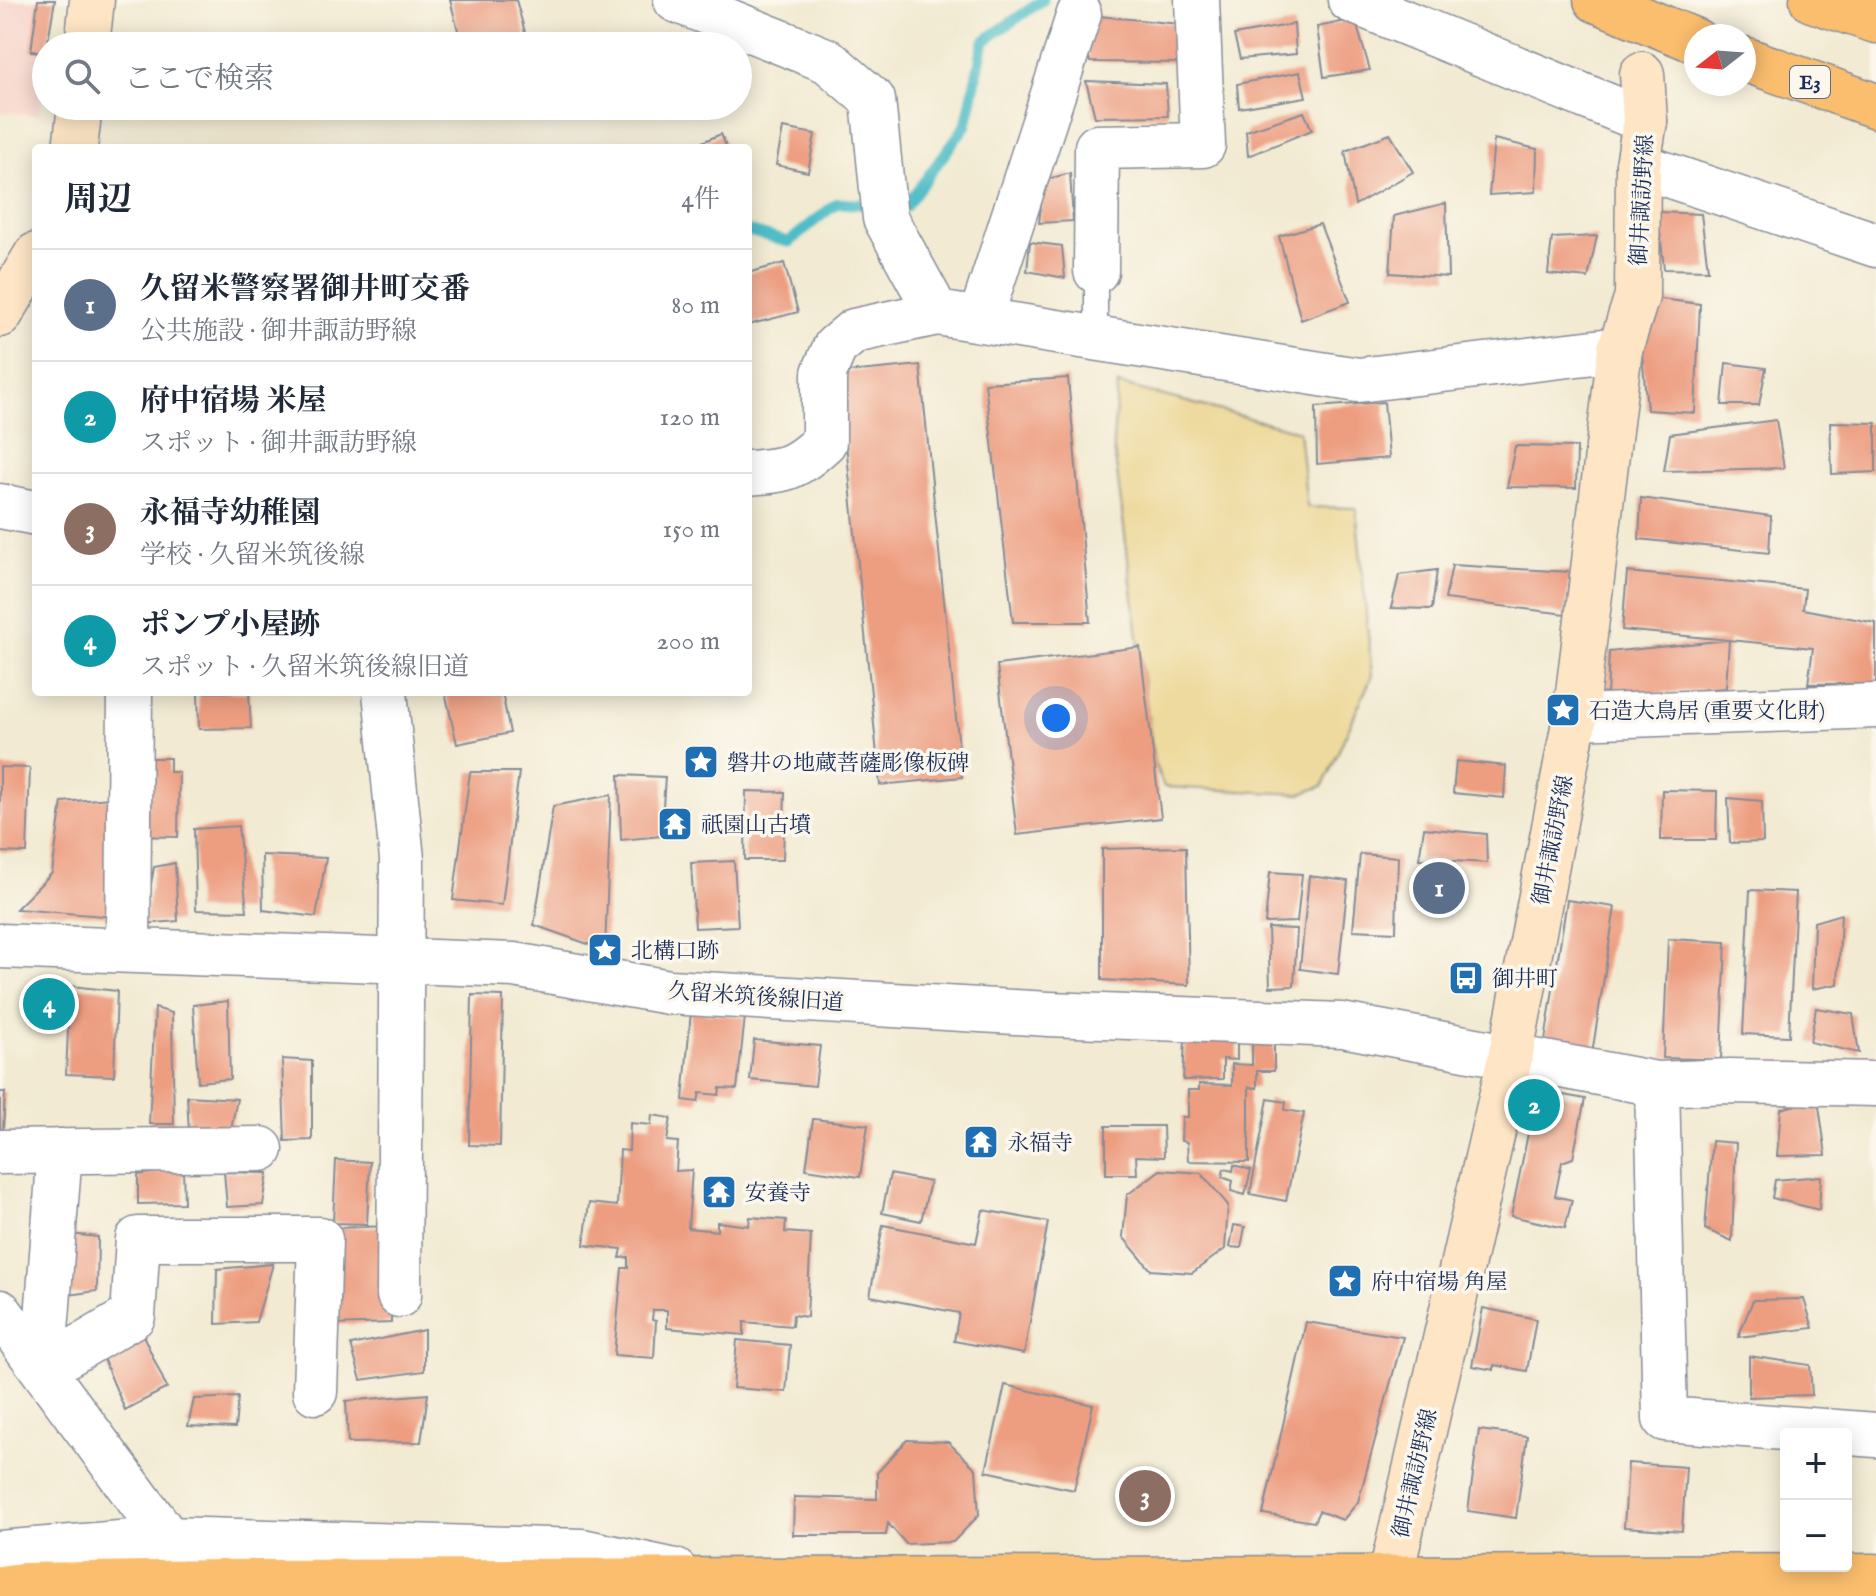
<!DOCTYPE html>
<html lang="ja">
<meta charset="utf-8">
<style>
:root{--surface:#fff;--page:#f6f6f7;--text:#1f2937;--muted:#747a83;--line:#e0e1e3;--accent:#1f6fb2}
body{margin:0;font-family:"IM FELL English","Noto Serif JP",serif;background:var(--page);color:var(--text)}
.controls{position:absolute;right:24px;bottom:24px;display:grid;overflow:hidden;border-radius:8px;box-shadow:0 4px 20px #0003}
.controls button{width:72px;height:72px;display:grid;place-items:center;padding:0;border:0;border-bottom:2px solid var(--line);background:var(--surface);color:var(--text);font:40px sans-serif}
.compass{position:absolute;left:1684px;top:24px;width:72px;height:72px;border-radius:50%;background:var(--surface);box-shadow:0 4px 20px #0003;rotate:253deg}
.you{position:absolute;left:1056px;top:718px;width:28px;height:28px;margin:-20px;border:6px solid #fff;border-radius:50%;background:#1a73e8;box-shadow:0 0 0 12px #1a73e833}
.badge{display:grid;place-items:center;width:52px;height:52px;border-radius:50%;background:var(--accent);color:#fff;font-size:26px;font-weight:700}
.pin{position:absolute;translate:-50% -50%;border:4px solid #fff;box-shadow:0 2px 8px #0006}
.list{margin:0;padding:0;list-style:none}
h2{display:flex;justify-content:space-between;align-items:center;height:104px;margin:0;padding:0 32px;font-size:34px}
h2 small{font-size:26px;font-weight:400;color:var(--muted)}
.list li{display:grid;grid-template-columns:52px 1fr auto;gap:24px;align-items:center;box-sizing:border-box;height:112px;padding:0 32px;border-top:2px solid var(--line)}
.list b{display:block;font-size:30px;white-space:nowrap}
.list p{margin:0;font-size:26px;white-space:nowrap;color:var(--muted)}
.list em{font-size:26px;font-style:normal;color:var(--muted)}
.icon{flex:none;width:44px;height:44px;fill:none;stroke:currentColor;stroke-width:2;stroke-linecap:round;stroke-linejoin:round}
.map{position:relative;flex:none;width:1876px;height:1596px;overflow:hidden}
.search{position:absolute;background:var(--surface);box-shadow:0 4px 20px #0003;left:32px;top:32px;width:720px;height:88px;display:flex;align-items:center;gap:20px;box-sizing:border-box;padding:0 28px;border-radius:44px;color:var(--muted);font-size:30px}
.panel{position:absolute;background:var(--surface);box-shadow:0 4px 20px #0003;left:32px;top:144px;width:720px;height:552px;border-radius:8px}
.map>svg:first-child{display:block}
.built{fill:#f7d1c7}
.sand{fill:#eeda9e;stroke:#84847e;stroke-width:2}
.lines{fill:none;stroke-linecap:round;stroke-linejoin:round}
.stream{stroke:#4fbdc7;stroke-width:11}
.building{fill:#ed9e81}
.lane-casing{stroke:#868c98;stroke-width:25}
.street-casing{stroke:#868c98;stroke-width:47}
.secondary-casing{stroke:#868c98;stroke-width:47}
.primary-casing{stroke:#868c98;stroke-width:47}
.highway-casing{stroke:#868c98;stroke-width:47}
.lane{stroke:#fff;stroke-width:22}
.street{stroke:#fff;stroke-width:44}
.secondary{stroke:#fde5c5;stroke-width:44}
.primary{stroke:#fbbe6e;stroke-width:44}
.highway{stroke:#fbbe6e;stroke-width:44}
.labels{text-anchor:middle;stroke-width:7;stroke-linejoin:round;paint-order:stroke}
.shield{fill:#fbf7ec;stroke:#5e6b89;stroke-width:2}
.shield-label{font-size:20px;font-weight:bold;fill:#1b2f5e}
.street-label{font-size:22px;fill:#1b2f5e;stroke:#fbf7ec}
.poi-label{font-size:22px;fill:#1b2f5e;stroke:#fbf7ec;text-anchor:start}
</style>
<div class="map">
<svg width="1876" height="1596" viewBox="0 0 1876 1596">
<rect width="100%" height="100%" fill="#fbf7ec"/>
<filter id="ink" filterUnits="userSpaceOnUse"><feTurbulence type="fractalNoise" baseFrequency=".0125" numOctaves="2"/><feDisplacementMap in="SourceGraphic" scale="16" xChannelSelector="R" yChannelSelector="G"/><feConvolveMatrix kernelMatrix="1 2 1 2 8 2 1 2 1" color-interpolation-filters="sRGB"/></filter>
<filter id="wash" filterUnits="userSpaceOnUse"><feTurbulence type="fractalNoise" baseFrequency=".006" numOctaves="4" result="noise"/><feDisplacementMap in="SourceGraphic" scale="32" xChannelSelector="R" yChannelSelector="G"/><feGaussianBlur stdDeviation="1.8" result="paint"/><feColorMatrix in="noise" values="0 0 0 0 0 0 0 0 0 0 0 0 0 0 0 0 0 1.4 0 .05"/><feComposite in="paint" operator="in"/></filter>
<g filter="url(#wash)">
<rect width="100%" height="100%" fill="#f2ead2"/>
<path class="built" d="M0,0H55L49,46H46L39,115L0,112Z"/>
<path class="sand" d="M1118,384L1299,431L1307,507L1356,508L1372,676L1323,786L1301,794L1164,787L1154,762L1113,441Z"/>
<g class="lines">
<path class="stream" d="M894,207H905L966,125L984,41L1043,0
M748,231L789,242L837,203L873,205"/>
</g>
<g id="blocks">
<path class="building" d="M38,0H55L46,53L31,51Z
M450,0H516L528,43L517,46H435L460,38Z
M1079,14L1179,24L1182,63L1090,62Z
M1355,19L1370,70L1324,77L1317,27Z
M1294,24L1296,54L1240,59L1234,35Z
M1300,72L1306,97L1239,108L1237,84Z
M1086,81L1166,84L1168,116L1095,117Z
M435,106H468L469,107L438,116Z
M1304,112L1312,130L1248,156L1246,131Z
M783,128L815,134L808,172L776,165Z
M721,134L727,148H688Z
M1390,134L1413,172L1355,205L1345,151Z
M1494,139L1537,149L1536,192L1489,195Z
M1070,173L1073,221L1039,223L1044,180Z
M1446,203L1448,277L1390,273L1394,216Z
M1658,212L1701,214L1708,270L1664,269Z
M1320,224L1350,302L1301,320L1279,236Z
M1597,236L1588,278L1548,274L1552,238Z
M1030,242L1062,246L1065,278L1027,271Z
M784,263L798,312L748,325V273Z
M1637,296L1700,304L1695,413L1647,410Z
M1726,363L1766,368L1759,405H1722Z
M920,365L962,777L880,785L839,373Z
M1068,378L1090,622H1013L985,383Z
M1384,402L1389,458L1317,464L1316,407Z
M1776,420L1784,468L1664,471L1670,434Z
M1830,422L1876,423V472L1832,474Z
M1515,446L1577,447L1576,488L1507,487Z
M1641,498L1771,516L1769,553L1639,539Z
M1452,565L1570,572L1565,614L1445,599Z
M1437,570L1432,609L1391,608L1399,575Z
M1627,572L1805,589L1803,609L1876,623V684H1808L1813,648L1729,640L1726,688L1607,697L1609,652L1729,640L1622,630Z
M1140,647L1161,818L1017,835L997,665Z
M198,692H249L251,728L199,729Z
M445,692H502L510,733L457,744Z
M146,758H170V772H179L178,837L135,836Z
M1456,761L1506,766L1504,798L1453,793Z
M0,767L30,768L27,853L0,852Z
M470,772H519L502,905L453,900Z
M619,775L665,777L661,836L621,840Z
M1662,790L1717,791L1716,840H1661Z
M746,791L785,792L783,860H745Z
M611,795L605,950L534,925L553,806Z
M110,798L128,918L16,909L52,873L62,802Z
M1728,798L1762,801L1763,842L1730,843Z
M238,826L247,911L196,910L194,829Z
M1424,828L1486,834L1487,863L1419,859Z
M1186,847L1189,985L1102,980V849Z
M1360,854L1398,857L1396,932L1353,930Z
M262,855L326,858L316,917L263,910Z
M734,861L738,926L695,928L691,863Z
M175,863L178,921L144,924L154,867Z
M1270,872L1302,874L1297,922L1265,923Z
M1309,876L1348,881L1338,974L1300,969Z
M1750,890L1796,892L1789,1036L1743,1034Z
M1567,900L1615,907L1592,1054L1544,1047Z
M1841,914L1838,984L1812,989L1814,922Z
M1268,928L1297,929L1294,986L1270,987Z
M1668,939L1726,942L1721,1060L1663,1058Z
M70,986L117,991L114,1076L66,1074Z
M472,995L503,996L500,1146L469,1145Z
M228,1001L230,1079L198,1082L193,1005Z
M155,1008L172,1013L174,1124H149Z
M1816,1008L1853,1014L1859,1053L1810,1042Z
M691,1011L745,1017L737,1089L720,1088L719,1095L700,1093L698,1102L683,1100Z
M1185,1039L1237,1040V1060L1223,1059V1079L1183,1080Z
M754,1040L820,1046L815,1086L750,1080Z
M1274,1041V1071H1257V1088L1249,1087V1162L1188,1161L1187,1142L1181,1141L1182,1117H1188V1090H1199V1084L1232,1085V1064L1252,1065V1042Z
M282,1059L312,1061V1140L285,1141Z
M1537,1090L1585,1099L1573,1158L1562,1162L1555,1196L1572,1200L1565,1228L1511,1216Z
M0,1092H5L3,1132H0Z
M187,1096L237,1099L231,1129L189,1133Z
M1268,1099L1286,1102L1285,1110L1304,1113L1286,1201L1250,1194Z
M1818,1099L1826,1155L1777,1156L1781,1109Z
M652,1115L671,1118L667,1141L678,1142L676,1171L692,1170L688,1228L717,1231V1222L749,1226L750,1217L786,1220L785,1232L811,1234L807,1317L793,1315L792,1326L744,1322V1335L667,1328V1310H653L652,1320L656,1321L654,1358L614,1355L622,1268H628V1257L620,1258L622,1249L584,1245L589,1203L617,1206L620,1150L629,1151L630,1123L651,1125Z
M813,1119L868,1125L860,1177L806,1169Z
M1106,1126H1163L1164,1157L1136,1156L1137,1174H1106Z
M1712,1141L1736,1143L1732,1241L1705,1229Z
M336,1160L370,1162L367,1224L333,1223Z
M1234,1165L1251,1170L1245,1195L1231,1191L1233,1181L1222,1177L1224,1169L1233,1171Z
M183,1168L184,1203L138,1204V1175Z
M1160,1170L1201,1173L1228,1205L1225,1249L1192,1273L1151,1270L1123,1237L1127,1195Z
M224,1172L268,1173L263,1205L227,1207Z
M890,1174L930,1182L921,1221L882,1213Z
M1821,1176L1819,1210L1772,1198L1775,1180Z
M983,1210L1048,1222L1024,1354L954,1341L959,1313L870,1296L883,1225L976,1243Z
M1234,1225L1245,1227L1241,1248L1230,1247Z
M390,1226L391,1323L331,1325L333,1228Z
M70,1234L98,1237L97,1291L68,1295Z
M273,1264L256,1322L216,1324L217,1269Z
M1804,1299L1813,1328L1738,1337L1753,1300Z
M1483,1308L1536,1319L1527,1371L1494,1365V1370L1472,1366Z
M1306,1322L1403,1337L1358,1502L1343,1520L1319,1511L1314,1522L1263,1514Z
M424,1330V1371L361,1380L351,1345Z
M143,1335L167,1388L125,1410L102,1356Z
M737,1340L790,1345L786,1392L733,1388Z
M1749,1356L1810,1365L1812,1395L1749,1397Z
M1005,1385L1093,1405L1074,1490L986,1471Z
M428,1394L421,1442L348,1443L346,1401Z
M238,1397L235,1428L188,1426L194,1399Z
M1479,1430L1527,1436L1516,1518L1468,1511Z
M907,1440L948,1442L976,1469L979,1515L953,1542L906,1544L888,1523L886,1535H793L794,1497L877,1499V1473Z
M1628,1463L1686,1467L1682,1531L1624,1527Z"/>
</g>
</g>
<g filter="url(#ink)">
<use href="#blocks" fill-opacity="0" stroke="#868c98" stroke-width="2"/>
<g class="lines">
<g class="lane-casing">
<path id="lane" d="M1096,338V271"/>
</g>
<g class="street-casing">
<path id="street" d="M676,0L828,61L873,100L885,218L937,313
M1350,0L1645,121
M1638,165L1876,245
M1096,271L1097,147L1203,145L1197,0
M980,320L1079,14
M748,473C788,470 794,469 824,442V373L835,347L854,331L937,313L1358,380L1620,349
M0,506L36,513
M385,692L402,859L399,1295
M1575,717L1876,706
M0,946L514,965L669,992L1049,1014L1342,1025L1657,1084L1730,1081L1876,1084
M128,950L130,692
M1657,1084L1665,1419L1876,1435
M0,1152L261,1149
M0,1312L168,1539
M43,1369L133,1316L138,1239H320L315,1392
M43,1369L60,1151
M0,1553L168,1539L582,1551L675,1571"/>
</g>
<g class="secondary-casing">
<path id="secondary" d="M87,46L92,0
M75,148L80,106
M0,315L36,255
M1386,1596L1510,1058L1575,717L1620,349L1637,296L1638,165L1645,121L1642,74"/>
</g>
<g class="primary-casing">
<path id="primary" d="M0,1588L22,1585L218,1582L1876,1576"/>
</g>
<g class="highway-casing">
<path id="highway" d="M1596,0L1696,41
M1812,0L1876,21
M1744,59L1876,106"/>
</g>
<use href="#lane" class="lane"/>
<use href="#street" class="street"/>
<use href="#secondary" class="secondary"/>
<use href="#primary" class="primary"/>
<use href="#highway" class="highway"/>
</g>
</g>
<defs>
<g id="sight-square" transform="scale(1.8)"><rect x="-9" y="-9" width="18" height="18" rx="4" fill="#1f6fb2" stroke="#fbf7ec"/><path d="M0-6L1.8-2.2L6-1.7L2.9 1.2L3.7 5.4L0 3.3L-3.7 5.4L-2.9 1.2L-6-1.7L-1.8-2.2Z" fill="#fff"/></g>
<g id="temple-square" transform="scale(1.8)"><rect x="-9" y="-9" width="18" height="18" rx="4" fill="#1f6fb2" stroke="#fbf7ec"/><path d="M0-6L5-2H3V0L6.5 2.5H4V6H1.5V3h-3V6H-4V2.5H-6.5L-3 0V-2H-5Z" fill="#fff"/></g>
<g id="bus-square" transform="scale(1.8)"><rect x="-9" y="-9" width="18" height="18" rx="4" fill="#1f6fb2" stroke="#fbf7ec"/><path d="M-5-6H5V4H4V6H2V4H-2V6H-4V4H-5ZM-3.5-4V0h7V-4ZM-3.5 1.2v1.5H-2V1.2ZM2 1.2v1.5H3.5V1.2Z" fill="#fff"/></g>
</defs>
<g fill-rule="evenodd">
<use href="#sight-square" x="1563" y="710"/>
<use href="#sight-square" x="701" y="762"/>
<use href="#temple-square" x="675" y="824"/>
<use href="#sight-square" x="605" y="950"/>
<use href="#bus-square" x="1466" y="978"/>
<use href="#temple-square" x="981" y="1142"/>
<use href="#temple-square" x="719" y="1192"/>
<use href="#sight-square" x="1345" y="1281"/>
</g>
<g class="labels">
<rect class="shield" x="1790" y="66" width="40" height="32" rx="6"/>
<g class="shield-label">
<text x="1810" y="89">E3</text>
</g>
<g class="street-label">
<text transform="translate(1641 200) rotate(-87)" y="8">御井諏訪野線</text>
<text transform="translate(1552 840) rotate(-79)" y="8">御井諏訪野線</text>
<text transform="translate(756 996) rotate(4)" y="8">久留米筑後線旧道</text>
<text transform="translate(1414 1473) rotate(-77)" y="8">御井諏訪野線</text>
</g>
<g class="poi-label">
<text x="1589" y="718">石造大鳥居 (重要文化財)</text>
<text x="727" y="770">磐井の地蔵菩薩彫像板碑</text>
<text x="701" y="832">祇園山古墳</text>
<text x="631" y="958">北構口跡</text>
<text x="1492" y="986">御井町</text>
<text x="1007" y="1150">永福寺</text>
<text x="745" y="1200">安養寺</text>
<text x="1371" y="1289">府中宿場 角屋</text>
</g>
</g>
</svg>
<div class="controls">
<button>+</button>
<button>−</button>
</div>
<svg class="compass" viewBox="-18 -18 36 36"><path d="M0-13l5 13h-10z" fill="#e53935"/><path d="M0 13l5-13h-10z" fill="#747a83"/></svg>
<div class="you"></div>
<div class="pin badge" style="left:1439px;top:888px;background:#5c6f8a">1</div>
<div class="pin badge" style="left:1534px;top:1105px;background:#0f9aa8">2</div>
<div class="pin badge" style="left:1145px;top:1496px;background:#8d6e63">3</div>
<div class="pin badge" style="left:49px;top:1004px;background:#0f9aa8">4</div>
<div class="search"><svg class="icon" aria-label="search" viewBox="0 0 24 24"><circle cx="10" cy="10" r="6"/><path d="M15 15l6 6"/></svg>ここで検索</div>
<section class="panel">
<h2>周辺<small>4件</small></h2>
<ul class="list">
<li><span class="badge" style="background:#5c6f8a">1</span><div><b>久留米警察署御井町交番</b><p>公共施設 · 御井諏訪野線</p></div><em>80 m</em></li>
<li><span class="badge" style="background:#0f9aa8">2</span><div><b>府中宿場 米屋</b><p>スポット · 御井諏訪野線</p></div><em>120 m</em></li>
<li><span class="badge" style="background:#8d6e63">3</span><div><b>永福寺幼稚園</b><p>学校 · 久留米筑後線</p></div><em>150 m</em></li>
<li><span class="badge" style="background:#0f9aa8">4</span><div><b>ポンプ小屋跡</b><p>スポット · 久留米筑後線旧道</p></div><em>200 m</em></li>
</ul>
</section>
</div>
